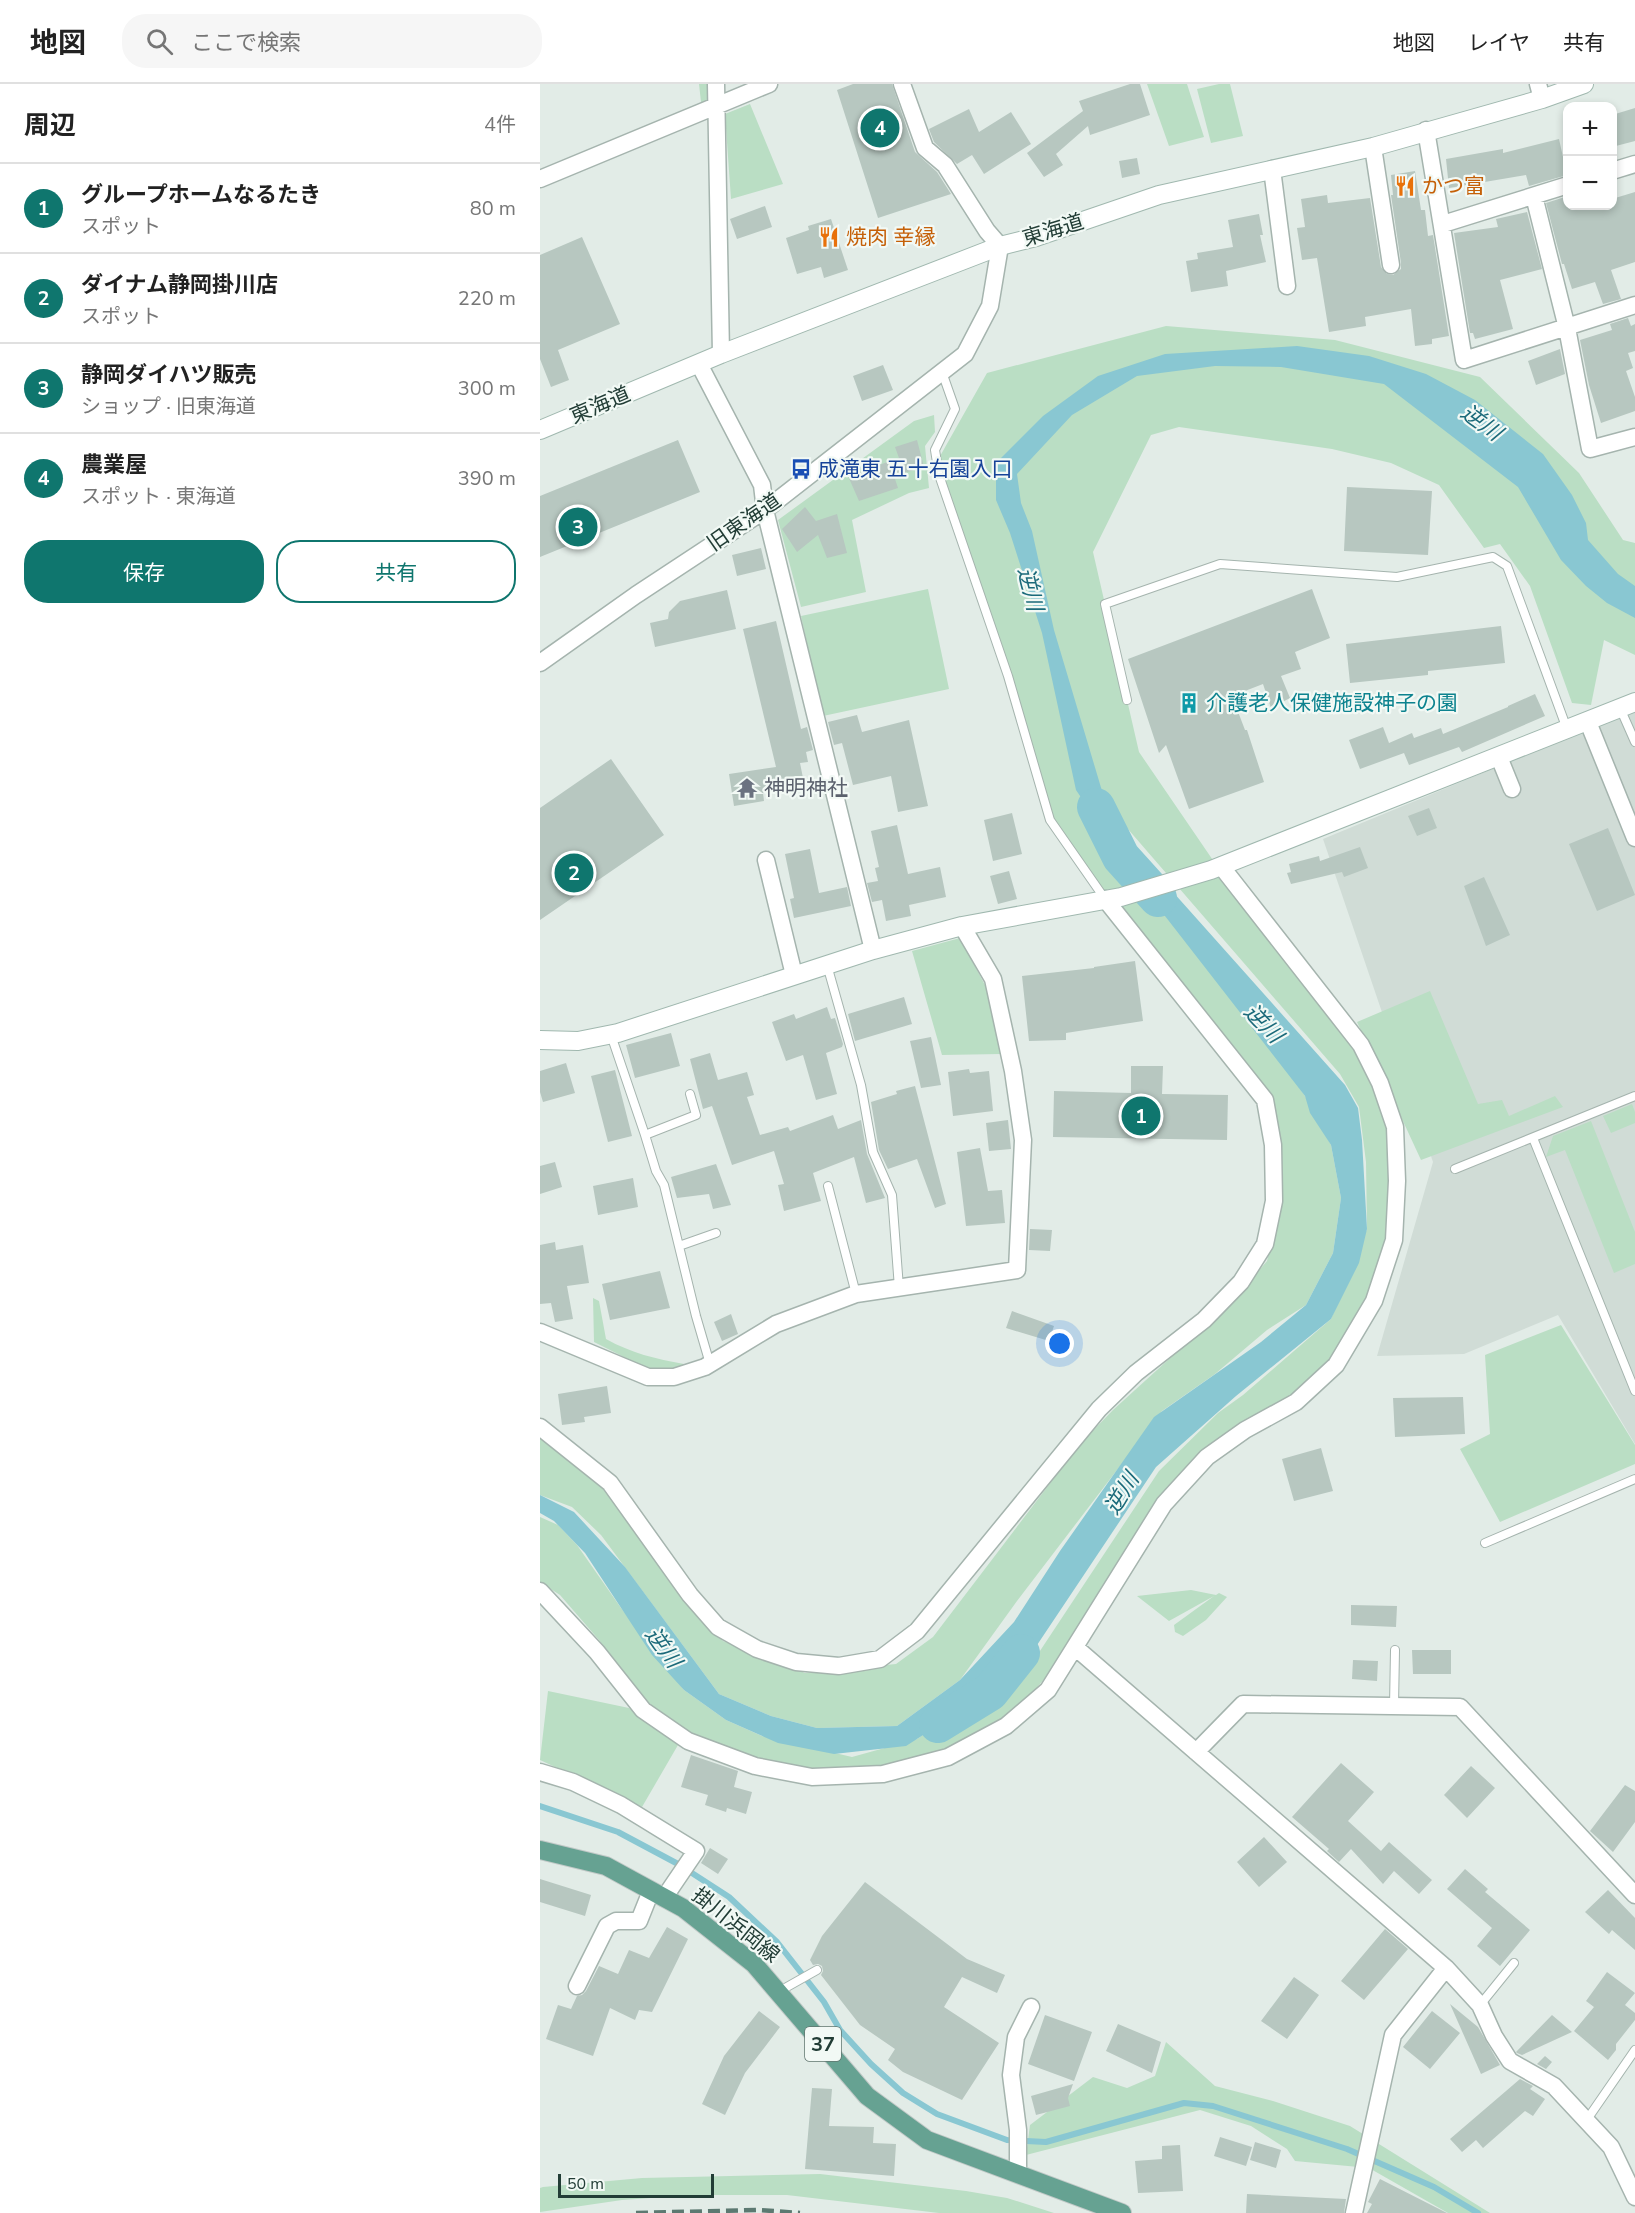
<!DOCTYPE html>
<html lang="ja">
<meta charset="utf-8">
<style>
:root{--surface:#fff;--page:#f6f6f6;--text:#222;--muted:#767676;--line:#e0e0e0;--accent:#0f766e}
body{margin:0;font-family:"Nunito Sans","Noto Sans JP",sans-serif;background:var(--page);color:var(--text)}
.controls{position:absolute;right:18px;top:18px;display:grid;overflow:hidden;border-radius:12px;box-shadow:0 3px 9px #0003}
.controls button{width:54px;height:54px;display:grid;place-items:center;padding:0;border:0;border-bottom:2px solid var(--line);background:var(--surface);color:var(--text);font:30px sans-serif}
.scale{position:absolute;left:18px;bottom:15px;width:156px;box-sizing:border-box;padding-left:6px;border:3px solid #223d36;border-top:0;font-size:16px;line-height:21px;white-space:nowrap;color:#223d36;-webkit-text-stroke:4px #f2f9f5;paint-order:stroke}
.you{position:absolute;left:520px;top:1260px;width:21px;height:21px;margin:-15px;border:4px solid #fff;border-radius:50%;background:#1a73e8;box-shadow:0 0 0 9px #1a73e833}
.badge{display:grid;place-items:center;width:39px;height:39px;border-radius:50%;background:var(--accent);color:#fff;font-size:20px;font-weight:700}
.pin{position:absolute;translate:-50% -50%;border:3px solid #fff;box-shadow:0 2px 6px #0006}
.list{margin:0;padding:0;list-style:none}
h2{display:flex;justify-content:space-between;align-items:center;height:78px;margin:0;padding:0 24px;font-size:26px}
h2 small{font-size:20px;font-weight:400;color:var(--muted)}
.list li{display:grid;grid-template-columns:39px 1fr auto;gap:18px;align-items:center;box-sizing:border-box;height:90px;padding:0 24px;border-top:2px solid var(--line)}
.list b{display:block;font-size:22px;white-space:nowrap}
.list p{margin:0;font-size:20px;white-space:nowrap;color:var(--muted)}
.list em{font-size:20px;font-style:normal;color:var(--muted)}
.actions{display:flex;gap:12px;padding:18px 24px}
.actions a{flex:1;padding:14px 0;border:2px solid var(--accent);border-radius:24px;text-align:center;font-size:21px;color:var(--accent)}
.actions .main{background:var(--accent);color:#fff}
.icon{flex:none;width:33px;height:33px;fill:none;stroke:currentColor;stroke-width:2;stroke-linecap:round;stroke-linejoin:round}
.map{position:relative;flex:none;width:1095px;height:2129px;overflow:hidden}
header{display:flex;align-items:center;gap:36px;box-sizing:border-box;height:84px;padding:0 30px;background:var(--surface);border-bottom:2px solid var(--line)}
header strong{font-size:28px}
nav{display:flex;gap:33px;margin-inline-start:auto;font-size:21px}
.search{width:420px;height:54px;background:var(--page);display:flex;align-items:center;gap:15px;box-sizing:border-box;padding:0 21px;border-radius:24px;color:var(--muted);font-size:22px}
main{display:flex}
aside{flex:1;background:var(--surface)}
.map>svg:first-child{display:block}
.built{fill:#d0dcd6}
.green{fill:#badec4}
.water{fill:#89c7d2}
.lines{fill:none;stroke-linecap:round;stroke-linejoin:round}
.stream{stroke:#89c7d2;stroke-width:6}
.river{stroke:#89c7d2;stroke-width:38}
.building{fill:#b7c7c0}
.lane-casing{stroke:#a5b4ae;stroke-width:10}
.street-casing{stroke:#a5b4ae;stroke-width:19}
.secondary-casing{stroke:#a0b8af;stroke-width:20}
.primary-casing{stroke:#c1c9c7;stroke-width:20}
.lane{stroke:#fff;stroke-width:8}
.street{stroke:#fff;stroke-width:16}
.secondary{stroke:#fff;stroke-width:18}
.primary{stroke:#66a292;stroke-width:18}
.rail{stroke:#5c7971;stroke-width:4.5;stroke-dasharray:12 6;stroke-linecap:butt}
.labels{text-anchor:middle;stroke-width:4.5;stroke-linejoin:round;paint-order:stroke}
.shield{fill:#f2f9f5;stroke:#60756f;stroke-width:1.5}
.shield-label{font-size:20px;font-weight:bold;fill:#223d36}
.food-label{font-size:21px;fill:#c56008;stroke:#f2f9f5;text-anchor:start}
.street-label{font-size:21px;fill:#223d36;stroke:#f2f9f5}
.transit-label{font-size:21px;fill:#164399;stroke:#f2f9f5;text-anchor:start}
.culture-label{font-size:21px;fill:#0d838f;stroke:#f2f9f5;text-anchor:start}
.worship-label{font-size:21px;fill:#5b616d;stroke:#f2f9f5;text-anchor:start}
.water-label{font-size:22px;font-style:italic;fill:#1b6a7a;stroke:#f2f9f5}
</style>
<header>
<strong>地図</strong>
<div class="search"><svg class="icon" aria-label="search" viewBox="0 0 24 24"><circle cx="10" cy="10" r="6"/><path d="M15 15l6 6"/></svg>ここで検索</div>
<nav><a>地図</a><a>レイヤ</a><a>共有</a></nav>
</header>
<main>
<aside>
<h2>周辺<small>4件</small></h2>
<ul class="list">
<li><span class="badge">1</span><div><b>グループホームなるたき</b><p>スポット</p></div><em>80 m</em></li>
<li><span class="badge">2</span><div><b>ダイナム静岡掛川店</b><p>スポット</p></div><em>220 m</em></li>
<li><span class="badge">3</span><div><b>静岡ダイハツ販売</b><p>ショップ · 旧東海道</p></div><em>300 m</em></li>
<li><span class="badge">4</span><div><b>農業屋</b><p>スポット · 東海道</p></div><em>390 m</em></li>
</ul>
<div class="actions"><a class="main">保存</a><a>共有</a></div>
</aside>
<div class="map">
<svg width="1095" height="2129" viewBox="0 0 1095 2129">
<rect width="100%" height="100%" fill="#e2ece7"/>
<path class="built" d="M1095,626V1360L1018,1231L924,1270L837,1272L893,1078L783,755Z"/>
<path class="green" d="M159,0H176L177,18H161Z
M607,0H647L664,53L629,62Z
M679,0H690L703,52L671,59L657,5Z
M210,20L243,100L191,115L185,30Z
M626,242L795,256L940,293L1039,389L1083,456L1095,459V571L1064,556L1051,621L1032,619L990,502L960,460L944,464L899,401L851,379L792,365L639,343L611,351L553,468L599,668L681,788L817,960L852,1045L851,1154L835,1207L788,1282L614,1425L505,1594L478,1626L418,1661L362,1680L280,1688L248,1686L150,1653L106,1622L59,1556L20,1511L0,1498V1433L18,1441L37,1461L81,1524L144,1606L186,1636L222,1652L312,1673L377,1655L492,1579L619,1387L678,1329L703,1311L791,1235L827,1145L826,1078L819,1023L800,990L568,722L566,714L568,727L765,1012L791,1061L801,1114L793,1169L766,1221L727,1246L675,1290L622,1327L477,1517L420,1596L357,1642L277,1644L231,1632L179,1610L61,1451L32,1423L0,1411V1345L67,1407L183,1557L265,1589L356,1580L393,1553L540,1360L573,1326L694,1216L727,1177L740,1123L730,1017L559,803L510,736L468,592L395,381L447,289Z
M394,331L395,348L385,362L389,404L369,409L312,436L326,508L261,523L238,436L374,337Z
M388,505L409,605L283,632L261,532Z
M420,854L446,903L461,970L402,971L372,867Z
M890,907L938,1020L962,1016L969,1032L1015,1012L1023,1023L881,1076L817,938Z
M1092,1020L1095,1028V1039L1071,1049L1063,1032Z
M1051,1037L1095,1148V1180L1074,1189L1025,1066L1006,1073L1013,1052Z
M53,1214L59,1217L66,1255C91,1269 116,1275 144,1280L140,1286H110L54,1258Z
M1021,1241L1095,1361V1380L960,1438L920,1365L950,1350L945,1271Z
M651,1506L676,1511L679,1509L687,1513L666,1536L643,1552L635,1548L634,1541L674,1512L629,1537L597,1512Z
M8,1607L89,1624L138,1661L102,1723L0,1676Z
M626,1958L675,2002L733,2017L810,2042L950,2129H908L829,2084L755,2077L747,2065L711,2042L660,2026L486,2071L490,2041L553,1993L587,2004L615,1992Z
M280,2090L426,2107L467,2114L514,2129H399L247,2111H154L82,2116L0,2128V2104L3,2103L102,2094Z"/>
<path class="water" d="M757,262L829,272L886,290L935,316L1003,370L1032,411L1046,439L1048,456L1078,490L1095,502V534L1067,519L1046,502L1021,476L978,403L844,300L741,283L675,282L597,292L532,331L477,390L481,419L492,447L514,546L568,727L616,789L805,1001L818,1024L822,1056L827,1145L819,1179L791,1235L696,1312L616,1383L477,1591L366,1662L294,1670L238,1659L186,1636L144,1606L112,1571L45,1469L14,1437L0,1429V1411L34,1428L85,1483L179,1610L231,1632L277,1644L357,1642L420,1596L474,1538L520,1467L614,1333L721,1258L766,1221L793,1169L801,1114L791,1061L770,1029L765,1012L597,796L536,706L502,549L470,449L456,416V379L503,332L558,292L625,270Z"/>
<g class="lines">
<path class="stream" d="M0,1722L78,1748L138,1780L189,1813L237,1858L284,1918L300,1946L331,1980L363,2009L397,2030L467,2056L506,2058L644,2019L673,2022L807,2065L894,2103L938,2129"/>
<path class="river" d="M556,723L581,773L618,814
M398,1640L450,1608L481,1569"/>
</g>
<path class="building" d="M313,0H352L375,68L397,88L411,110L338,134L297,6Z
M590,0H600L610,31L550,51L548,42L516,70L523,81L504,93L487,69L543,27L539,17Z
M1095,24V57L1072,63V31Z
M429,25L439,48L471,28L491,60L444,90L432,71L417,80L394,58L389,45Z
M1019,55L1027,91L989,102L986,91L909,104L906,75L963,65V69Z
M597,74L600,90L582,94L579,77Z
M875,87L881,126H885L888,152L893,151L909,252L892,255V260L875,262L871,225L825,233L826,242L789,248L777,174L762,176L757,144L765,143L761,115L787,111L788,119L830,114L841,183L847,190L853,191L861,185V179L851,111H853L851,91Z
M1095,108V178L1071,186L1081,215L1063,220L1055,198L1032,205L1024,180H1022L1006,119L1028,112V122H1072V115Z
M225,122L232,143L197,155L190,135Z
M987,128L1002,185L960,196L973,245L935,255L933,249H930L914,149L958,143L956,135Z
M719,130L723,151H720L726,178L686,187L688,202L651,208L646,177L658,175L657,169L693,163L688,136Z
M291,135L308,186L284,194L281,183L257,190L246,154L269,146L268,142Z
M42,153L80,240L18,266L29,296L11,303L0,275V171Z
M1088,234L1091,242L1095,240V267L1088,269L1093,284L1086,287L1095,313V327L1061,339L1049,301L1040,256L1072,246L1070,240Z
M1020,265L1025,290L996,301L988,277Z
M343,281L353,306L322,317L313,292Z
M138,356L160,408L0,473V412Z
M377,356L384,383L354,392L358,404L319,417L308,392L359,374L355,363Z
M807,403L892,407L888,471L804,467Z
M265,423L276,437L297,430L307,469L287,474L278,451L257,468L242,445Z
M221,464L226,485L197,492L192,471Z
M772,505L790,554L755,568L761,585L741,592L750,614L731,624L723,600L692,612L705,646H707L724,698L649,725L626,661L619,669L588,575Z
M187,506L196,545L115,563L110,539L128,535L129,528L140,517Z
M236,537L261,645L267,643L273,666L266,668L268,678L260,679L264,699L223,709L224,717L194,722L189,690L236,683L203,545Z
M961,542L965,579L888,587V591L810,599L806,560Z
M995,610L1005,632L922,668L919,663L869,681L864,669L820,685L809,656L843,643L849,659L872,649L874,654L901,644L903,650L968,623V622Z
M317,631L322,648L369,636L388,722L358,728L351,692L313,701L302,659L294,661L288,638Z
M71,675L124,751L0,836V724Z
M889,724L897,744L877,752L868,732Z
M472,729L482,770L453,777L444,736Z
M357,741L368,790L400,783L406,813L369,821L371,832L346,837L342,816L332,818L327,799L338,797L335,784L339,783L331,747Z
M1068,744L1095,811L1057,827L1029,760Z
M820,763L828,784L804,793L802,788L751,800L747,789L751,788L749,780L779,772L780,777Z
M270,765L279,809L307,803L311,822L254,834L250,815L254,814L245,770Z
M469,787L477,815L458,820L450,792Z
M944,793L970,851L946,862L924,802Z
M595,877L603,937L526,949V956L489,957L482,892L554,884V883Z
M364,913L372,940L315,957L308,930Z
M287,923L291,935L295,934L303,960L302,963L286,969L297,1010L276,1016L263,971L246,977L232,938L254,930L256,935Z
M131,949L140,982L95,994L86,961Z
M391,953L401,1001L381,1004L370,957Z
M170,969L178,996L207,988L214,1011L207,1013L220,1051L248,1043L250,1047L293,1031L298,1045L321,1036L327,1070L345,1114L326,1119L314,1073L273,1089L281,1117L244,1127L238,1101L244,1100L234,1067L192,1081L172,1022L163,1025L150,975Z
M26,979L35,1009L3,1018L0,1008V987Z
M591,982H623L622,1010L688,1011L687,1056L513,1053L514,1007L591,1009Z
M429,985L430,989L449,987L453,1027L413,1032L408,988Z
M75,986L92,1052L68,1058L51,992Z
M375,1002L406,1120L395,1124L377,1075L348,1085L339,1066L331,1018L357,1010L356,1007Z
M468,1036L471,1065L449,1067L446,1039Z
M440,1064L448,1107L462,1106L465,1139L426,1142L417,1068Z
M15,1078L22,1103L0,1110V1082Z
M176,1080L191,1121L173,1125L169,1110L137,1114L131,1093Z
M93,1094L98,1123L58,1131L53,1102Z
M490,1145L512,1146L510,1167L489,1166Z
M15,1158L16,1166L43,1161L49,1199L27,1202L33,1235L15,1238L11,1219L0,1220V1161Z
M120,1187L130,1224L70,1236L62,1200Z
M472,1227L514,1242L509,1257L466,1244Z
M191,1230L198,1250L182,1257L174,1238Z
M67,1302L71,1329L44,1333L45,1338L22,1341L18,1310Z
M923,1313L925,1350L855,1353L853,1314Z
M781,1364L793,1407L754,1417L742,1375Z
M811,1521L857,1522L856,1543L811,1541Z
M872,1566H911V1590H873Z
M813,1576L838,1577L837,1597L812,1595Z
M151,1671L198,1687L194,1703L212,1708L206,1730L187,1724L186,1728L165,1721L168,1711L141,1703Z
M801,1679L834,1708L808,1737L841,1767L849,1758L892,1796L879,1810L854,1787L843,1800L811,1765L799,1778L787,1767L789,1765L752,1733Z
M931,1682L955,1704L927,1734L904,1711Z
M1085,1701L1095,1707V1738L1073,1768L1050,1747Z
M724,1753L747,1778L719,1803L697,1778Z
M170,1764L188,1775L178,1790L161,1779Z
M925,1785L948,1805L945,1808L990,1846L960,1882L937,1862L952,1844L907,1805Z
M0,1795L51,1811L45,1832L0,1818Z
M325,1798L427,1875L465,1891L457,1909L422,1893L404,1923L459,1959L422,2016L363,1988L348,1976L355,1965L320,1941L281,1891L283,1887L282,1882L278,1880L273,1881L270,1876L282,1852Z
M1068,1806L1095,1834V1866L1072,1846L1069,1850L1045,1828Z
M127,1843L148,1855L112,1928L99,1926L95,1936L70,1924L53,1972L6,1955L18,1921L31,1925L37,1912L42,1911L46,1907L59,1882L78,1890L89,1866L109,1874Z
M845,1845L868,1865L824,1916L801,1897Z
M1067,1888L1095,1909L1085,1921L1095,1929V1936L1076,1960V1966L1068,1976L1034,1947L1054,1923L1046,1917Z
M754,1893L779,1911L747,1955L721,1937Z
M910,1920L938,1943L960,1981L941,1990Z
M219,1927L240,1943L205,1989L185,2031L162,2020L184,1972Z
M892,1927L920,1949L890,1985L863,1963Z
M505,1931L552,1948L534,1997L488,1980Z
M1012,1931L1032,1948L982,1971L977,1969L976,1968Z
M578,1940L621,1958L612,1989L566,1967Z
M1005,1972L1012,1978L1006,1985L997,1980Z
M980,1995L993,2002L990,2005L1005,2015L993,2032L985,2027L943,2064L936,2056L922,2068L910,2055Z
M533,2000L528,2014L530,2022L496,2031L491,2012Z
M272,2004L292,2005L289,2042L334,2043L333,2059L356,2060L354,2092L265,2085Z
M680,2053L712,2063L706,2082L674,2072Z
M715,2058L741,2066L736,2084L710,2076Z
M640,2061L643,2107L598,2109L595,2077L622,2075V2062Z
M840,2095L907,2129H827L832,2120L828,2118Z
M707,2110L806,2115L804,2129H706Z"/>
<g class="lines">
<g class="lane-casing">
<path id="lane" d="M402,288L415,325L395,366L399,391L468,592L510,736L565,815
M587,616L565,520L680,480L857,493L953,473L967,482L1027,645
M1080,624L1095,658
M287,881L321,1001L333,1068L352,1111L359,1204
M71,951L105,1051L156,1031L150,1010
M105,1051L116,1087L124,1101L156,1232L170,1280
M993,1054L1095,1307
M915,1085L1095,1012
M288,1102L316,1210
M139,1162L176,1149
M945,1459L1095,1395
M854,1622L855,1566
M238,1908L277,1886
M940,1921L974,1879
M1046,2037L1095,1966"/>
</g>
<g class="street-casing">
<path id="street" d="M176,0L181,270
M998,0L1002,15
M886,46L924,276L1095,221
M833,63L851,181
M732,85L747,202
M1072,87L1095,80
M0,95L229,0
M994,112L1027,244L1050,365L1095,353
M903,140L1028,101
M159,280L222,401L225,426L333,866
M0,579L96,511L225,426L425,270L450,222L460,162L447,147L405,81L385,64L362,0
M1048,638L1095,754
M959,673L972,705
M226,776L254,891
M0,1248L108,1293H134L165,1283L236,1240L316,1210L477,1186L483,1056L473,987L453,895L422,842
M0,1343L70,1399L150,1511L178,1543L217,1565L256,1578L299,1582L340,1575L377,1547L559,1325L596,1289L664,1236L701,1198L725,1160L734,1117L733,1061L725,1016L565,815
M0,1507L57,1568L103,1626L148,1657L215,1682L272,1693L343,1690L408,1673L466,1642L508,1606L624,1420L667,1373L705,1346L756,1318L796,1281L834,1217L854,1156L857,1097L855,1043L840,999L821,961L681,782
M536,1564L906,1884L940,1921L954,1952L970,1977L1014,2002L1071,2063L1095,2113
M656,1668L703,1620L920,1623L1095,1811
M0,1688L33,1698L81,1721L156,1767L124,1814
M37,1902L67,1842L76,1837H99L111,1807
M478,2090V2046L471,1991L476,1953L491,1923
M814,2129L853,1951L906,1884"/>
</g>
<g class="secondary-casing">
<path id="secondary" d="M0,346L181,270L460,162L496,153L619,111L833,63L1002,15L1044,0
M0,956L38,957L78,949L333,866L422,842L581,813L671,786L1095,618"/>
</g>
<g class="primary-casing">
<path id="primary" d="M0,1766L66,1782L143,1824L214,1880L327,2012L387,2056L582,2129"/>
</g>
<use href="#lane" class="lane"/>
<use href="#street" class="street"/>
<use href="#secondary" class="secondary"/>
<use href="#primary" class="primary"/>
<path class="rail" d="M96,2129L219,2126L260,2129"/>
</g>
<defs>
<g id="restaurant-bare" transform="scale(1.62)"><path d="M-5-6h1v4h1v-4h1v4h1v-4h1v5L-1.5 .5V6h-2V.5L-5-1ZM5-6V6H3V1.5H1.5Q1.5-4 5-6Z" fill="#e8710a" stroke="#f2f9f5" stroke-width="2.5" paint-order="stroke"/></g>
<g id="bus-bare" transform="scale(1.62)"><path d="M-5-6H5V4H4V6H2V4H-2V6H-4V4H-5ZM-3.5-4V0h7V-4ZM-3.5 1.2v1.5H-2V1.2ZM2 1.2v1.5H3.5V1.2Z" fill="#1a4fb4" stroke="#f2f9f5" stroke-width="2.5" paint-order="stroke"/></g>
<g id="building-bare" transform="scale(1.62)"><path d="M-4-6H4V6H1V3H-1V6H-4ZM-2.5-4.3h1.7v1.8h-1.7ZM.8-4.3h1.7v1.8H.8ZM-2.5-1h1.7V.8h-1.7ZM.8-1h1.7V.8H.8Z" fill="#0f9aa8" stroke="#f2f9f5" stroke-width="2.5" paint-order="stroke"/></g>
<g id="temple-bare" transform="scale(1.62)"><path d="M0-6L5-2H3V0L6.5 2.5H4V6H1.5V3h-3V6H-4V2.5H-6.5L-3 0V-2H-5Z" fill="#6b7280" stroke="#f2f9f5" stroke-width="2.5" paint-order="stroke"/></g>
</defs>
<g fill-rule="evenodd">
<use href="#restaurant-bare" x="865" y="102"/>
<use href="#restaurant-bare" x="289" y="153"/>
<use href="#bus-bare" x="261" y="385"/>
<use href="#building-bare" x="649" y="619"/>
<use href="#temple-bare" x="207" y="704"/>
</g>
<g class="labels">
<rect class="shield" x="265" y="1943" width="36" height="34" rx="4.5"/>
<g class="shield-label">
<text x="283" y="1967">37</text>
</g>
<g class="food-label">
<text x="882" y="109">かつ富</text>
<text x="306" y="160">焼肉 幸縁</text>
</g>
<g class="street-label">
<text transform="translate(513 146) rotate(-17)" y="7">東海道</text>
<text transform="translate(60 321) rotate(-23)" y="7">東海道</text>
<text transform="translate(204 438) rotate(-35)" y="7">旧東海道</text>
<text transform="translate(196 1841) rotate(39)" y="7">掛川浜岡線</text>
</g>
<g class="transit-label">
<text x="278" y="392">成滝東 五十右園入口</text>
</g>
<g class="culture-label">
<text x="666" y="626">介護老人保健施設神子の園</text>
</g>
<g class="worship-label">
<text x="224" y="711">神明神社</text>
</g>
<g class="water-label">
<text transform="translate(942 338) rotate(36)" y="8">逆川</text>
<text transform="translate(491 505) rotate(76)" y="8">逆川</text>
<text transform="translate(724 939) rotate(46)" y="8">逆川</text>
<text transform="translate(581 1409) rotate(-58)" y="8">逆川</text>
<text transform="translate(124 1563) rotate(54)" y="8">逆川</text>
</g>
</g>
</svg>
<div class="controls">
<button>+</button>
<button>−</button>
</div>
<div class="scale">50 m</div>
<div class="you"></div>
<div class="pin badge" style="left:601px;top:1032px">1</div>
<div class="pin badge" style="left:34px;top:789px">2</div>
<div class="pin badge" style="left:38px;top:443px">3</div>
<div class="pin badge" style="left:340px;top:44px">4</div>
</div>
</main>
